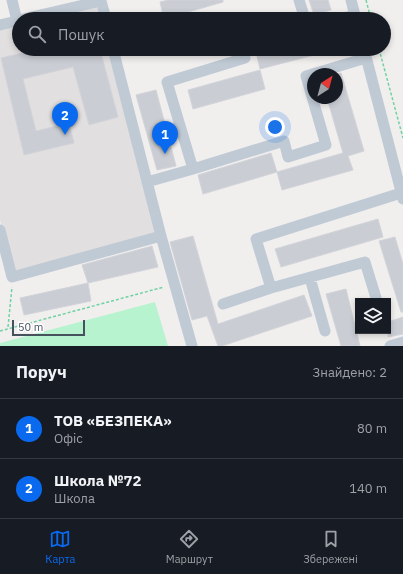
<!DOCTYPE html>
<html lang="uk">
<meta charset="utf-8">
<style>
:root{--surface:#171b24;--page:#20242c;--text:#f1f3f6;--muted:#9ea1a6;--line:#363941;--accent:#0a6aef}
body{margin:0;font-family:"IBM Plex Sans",sans-serif;background:var(--page);color:var(--text)}
.controls{position:absolute;right:12px;bottom:12px;display:grid;overflow:hidden;border-radius:0px;box-shadow:0 2px 6px #0003}
.controls button{width:36px;height:36px;display:grid;place-items:center;padding:0;border:0;border-bottom:1px solid var(--line);background:var(--surface);color:var(--text);font:20px sans-serif}
.compass{position:absolute;left:307px;top:68px;width:36px;height:36px;border-radius:50%;background:var(--surface);box-shadow:0 2px 6px #0003;rotate:36deg}
.scale{position:absolute;left:12px;bottom:10px;width:73px;box-sizing:border-box;padding-left:4px;border:2px solid #45515d;border-top:0;font-size:11px;line-height:14px;white-space:nowrap;color:#45515d;-webkit-text-stroke:3px #fff;paint-order:stroke}
.you{position:absolute;left:275px;top:127px;width:14px;height:14px;margin:-10px;border:3px solid #fff;border-radius:50%;background:#1a73e8;box-shadow:0 0 0 6px #1a73e833}
.badge{display:grid;place-items:center;width:26px;height:26px;border-radius:50%;background:var(--accent);color:#fff;font-size:13px;font-weight:700}
.pin{position:absolute;translate:-50% -33px;filter:drop-shadow(0 1px 2px #0008)}
.pin::after{content:'';position:absolute;top:21px;width:14px;height:12px;background:inherit;clip-path:polygon(0 0,100% 0,50% 100%)}
.list{margin:0;padding:0;list-style:none}
h2{display:flex;justify-content:space-between;align-items:center;height:52px;margin:0;padding:0 16px;font-size:17px}
h2 small{font-size:13px;font-weight:400;color:var(--muted)}
.list li{display:grid;grid-template-columns:26px 1fr auto;gap:12px;align-items:center;box-sizing:border-box;height:60px;padding:0 16px;border-top:1px solid var(--line)}
.list b{display:block;font-size:15px;white-space:nowrap}
.list p{margin:0;font-size:13px;white-space:nowrap;color:var(--muted)}
.list em{font-size:13px;font-style:normal;color:var(--muted)}
.icon{flex:none;width:22px;height:22px;fill:none;stroke:currentColor;stroke-width:2;stroke-linecap:round;stroke-linejoin:round}
.map{position:relative;flex:none;width:403px;height:346px;overflow:hidden}
.search{position:absolute;background:var(--surface);box-shadow:0 2px 6px #0003;left:12px;right:12px;top:12px;height:44px;display:flex;align-items:center;gap:10px;box-sizing:border-box;padding:0 14px;border-radius:22px;color:var(--muted);font-size:15px}
.sheet{height:172px;background:var(--surface)}
nav{display:flex;justify-content:space-around;align-items:center;box-sizing:border-box;height:56px;border-top:1px solid var(--line);background:var(--surface);font-size:11px;color:var(--muted)}
nav a{display:grid;justify-items:center;gap:2px}
nav .on{color:var(--accent)}
.map>svg:first-child{display:block}
.education{fill:#e2dfe0}
.green{fill:#b8f3d0}
.building{fill:#cacdd3;stroke:#d2d4da}
.lines{fill:none;stroke-linecap:round;stroke-linejoin:round}
.path{stroke:#6ed3a3;stroke-width:1.5;stroke-dasharray:3 2;stroke-linecap:butt}
.minor{stroke:#c0cad5;stroke-width:11}
</style>
<div class="map">
<svg width="403" height="346" viewBox="0 0 403 346">
<rect width="100%" height="100%" fill="#f1eeee"/>
<path class="education" d="M97,7L100,19H46Z
M19,25V49H108L156,234L14,273L0,220V30Z"/>
<path class="green" d="M155,302L168,346H0V343Z"/>
<path class="building" d="M168,0H223V2L164,19L160,2Z
M309,0H328L331,10L314,15Z
M38,49H100L118,117L89,125L73,67L23,79L36,131L69,123L74,143L24,155L1,58Z
M266,49H325L326,52L260,69L256,52Z
M260,70L265,89L193,109L188,90Z
M341,73L364,151L348,156L353,170L282,190L277,172L343,153L327,98H337V74Z
M156,90L176,166L157,170L136,95Z
M271,153L277,172L203,194L198,175Z
M378,219L383,237L281,267L275,249Z
M193,236L218,324L304,295L312,316L222,346H218L207,316L192,320L170,242Z
M395,237L403,264V312H401L379,241Z
M152,246L158,267L88,283L82,265Z
M88,283L91,301L24,315L20,298Z
M346,289L360,346H341L326,294Z
M403,317V334L388,337V322Z"/>
<g class="lines">
<path class="path" d="M366,0L371,19
M379,49L403,138
M8,327L12,287
M0,331L164,287"/>
<path class="minor" d="M299,0L305,19
M351,0L356,19
M23,19L101,1L106,19
M339,19L355,15
M0,25L17,21L12,0
M113,49L161,236L192,346
M364,49L403,199
M193,169L284,141L288,157L326,145L306,76L366,58
M147,182L193,169L167,82L245,58L243,49
M0,230L12,277L161,236
M310,278L325,331
M377,301L365,262L271,288L256,239L401,193
M223,304L271,288
M390,346L403,342"/>
</g>
</svg>
<div class="controls">
<button><svg class="icon" aria-label="layers" viewBox="0 0 24 24"><path d="M12 4l9 5-9 5-9-5zM3 14l9 5 9-5"/></svg></button>
</div>
<svg class="compass" viewBox="-18 -18 36 36"><path d="M0-13l5 13h-10z" fill="#e53935"/><path d="M0 13l5-13h-10z" fill="#9ea1a6"/></svg>
<div class="scale">50 m</div>
<div class="you"></div>
<div class="pin badge" style="left:165px;top:154px">1</div>
<div class="pin badge" style="left:65px;top:135px">2</div>
<div class="search"><svg class="icon" aria-label="search" viewBox="0 0 24 24"><circle cx="10" cy="10" r="6"/><path d="M15 15l6 6"/></svg>Пошук</div>
</div>
<section class="sheet">
<h2>Поруч<small>Знайдено: 2</small></h2>
<ul class="list">
<li><span class="badge">1</span><div><b>ТОВ «БЕЗПЕКА»</b><p>Офіс</p></div><em>80 m</em></li>
<li><span class="badge">2</span><div><b>Школа №72</b><p>Школа</p></div><em>140 m</em></li>
</ul>
</section>
<nav>
<a class="on"><svg class="icon" aria-label="map" viewBox="0 0 24 24"><path d="M3 6l6-2 6 2 6-2v14l-6 2-6-2-6 2zM9 4v14M15 6v14"/></svg>Карта</a>
<a><svg class="icon" aria-label="directions" viewBox="0 0 24 24"><path d="M12 3l9 9-9 9-9-9zM9 14v-3h6M13 9l2 2-2 2"/></svg>Маршрут</a>
<a><svg class="icon" aria-label="saved" viewBox="0 0 24 24"><path d="M7 4h10v16l-5-4-5 4z"/></svg>Збережені</a>
</nav>
